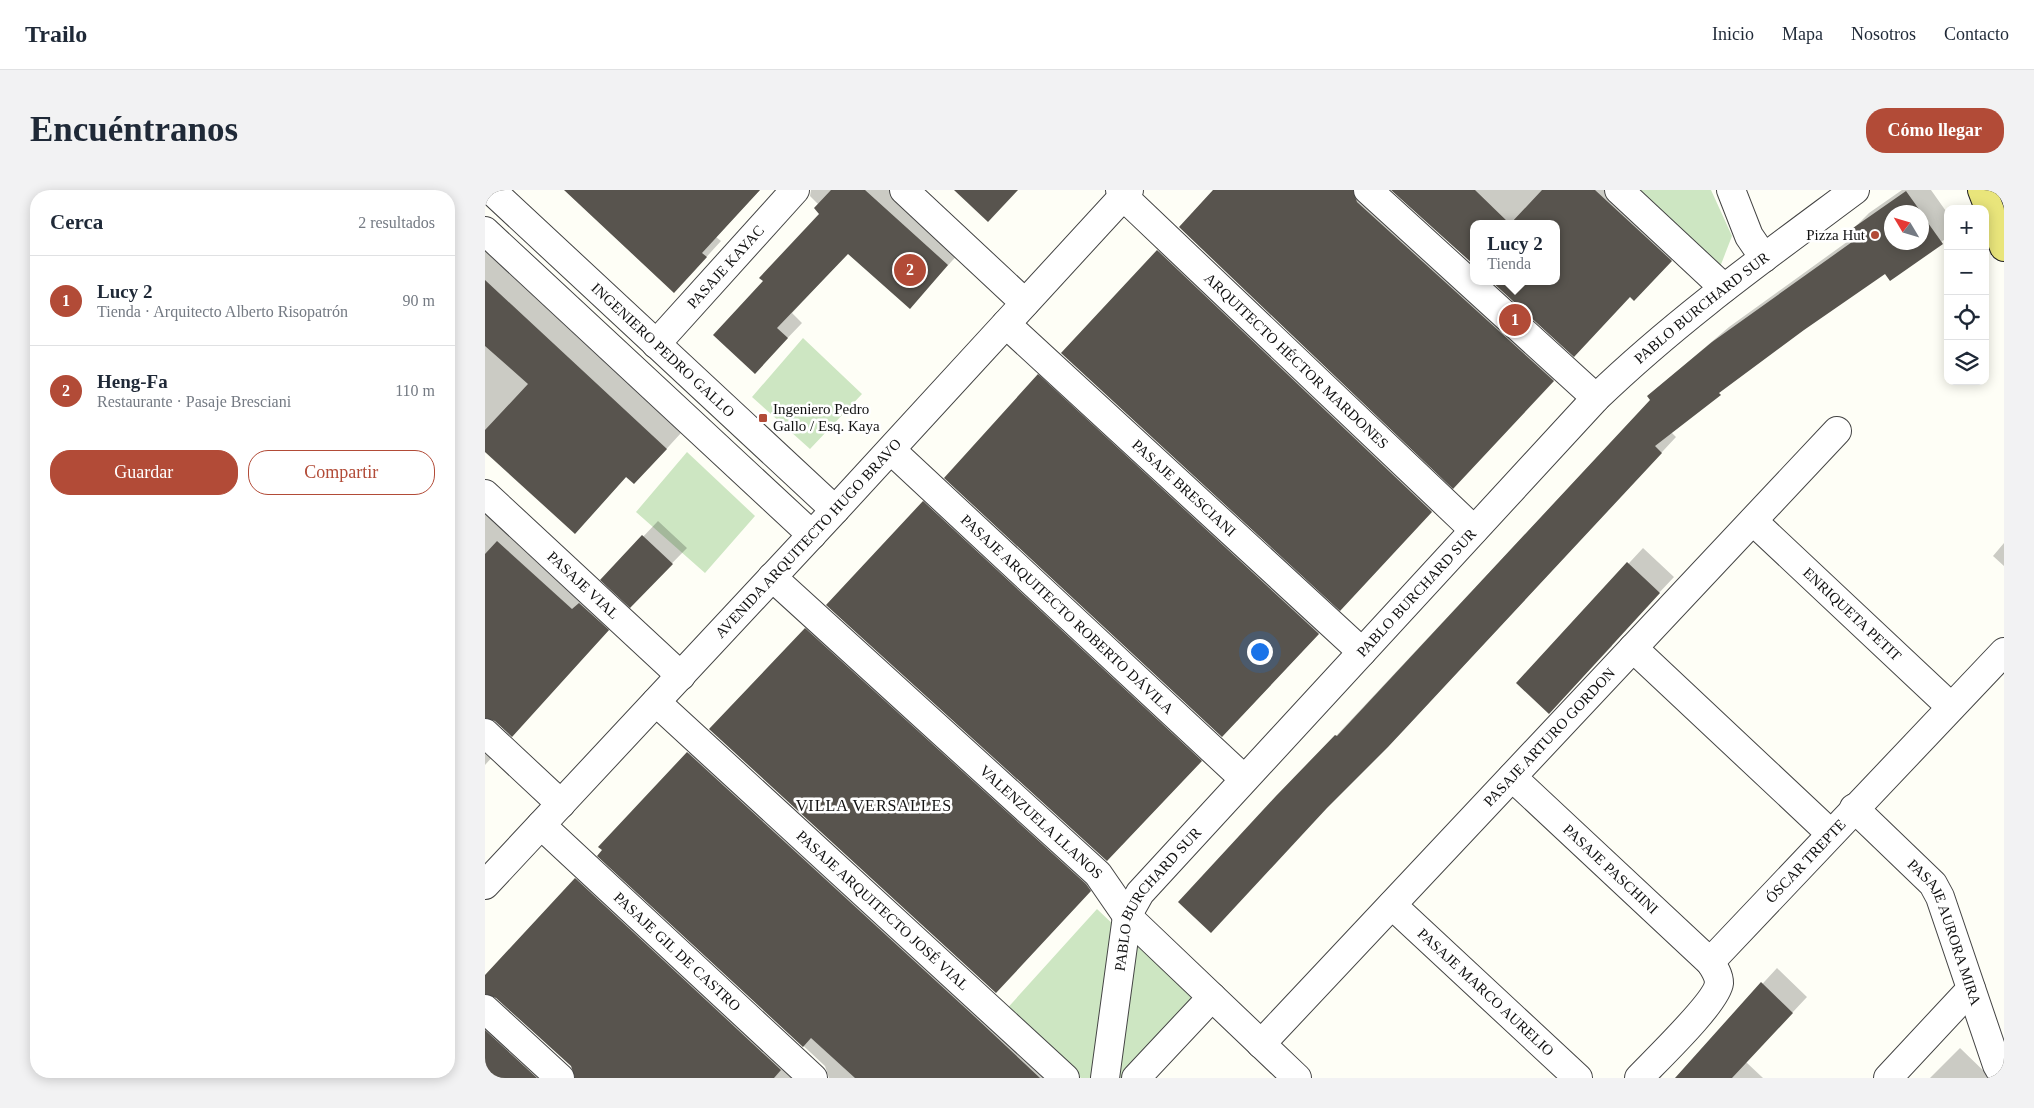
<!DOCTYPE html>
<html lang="es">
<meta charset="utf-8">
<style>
:root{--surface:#fff;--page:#f2f2f3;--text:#1f2937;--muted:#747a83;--line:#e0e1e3;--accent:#b24b37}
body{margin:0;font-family:"Times New Roman",serif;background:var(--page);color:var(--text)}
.controls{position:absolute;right:15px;top:15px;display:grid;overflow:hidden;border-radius:10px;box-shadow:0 2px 12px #0003}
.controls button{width:45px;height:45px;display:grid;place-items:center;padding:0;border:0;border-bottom:1px solid var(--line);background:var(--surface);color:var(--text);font:25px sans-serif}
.compass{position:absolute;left:1399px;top:15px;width:45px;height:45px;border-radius:50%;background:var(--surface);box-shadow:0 2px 12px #0003;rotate:308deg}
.you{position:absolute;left:774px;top:461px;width:18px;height:18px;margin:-12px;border:4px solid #fff;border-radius:50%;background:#1a73e8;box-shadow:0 0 0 8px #1a73e833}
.badge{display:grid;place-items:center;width:32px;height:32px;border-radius:50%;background:var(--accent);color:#fff;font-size:16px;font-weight:700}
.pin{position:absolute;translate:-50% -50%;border:2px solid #fff;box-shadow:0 1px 5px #0006}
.popup{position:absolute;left:985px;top:30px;width:90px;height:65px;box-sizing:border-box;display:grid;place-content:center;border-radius:10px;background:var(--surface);filter:drop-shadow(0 1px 4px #0005);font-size:16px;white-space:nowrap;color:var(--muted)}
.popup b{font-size:19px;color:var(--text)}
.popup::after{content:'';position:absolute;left:50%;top:100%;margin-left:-10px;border:10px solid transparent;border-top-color:var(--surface)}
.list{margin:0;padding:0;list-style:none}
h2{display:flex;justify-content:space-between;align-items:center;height:65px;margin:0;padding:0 20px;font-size:21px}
h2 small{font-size:16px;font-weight:400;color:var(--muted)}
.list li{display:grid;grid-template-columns:32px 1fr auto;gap:15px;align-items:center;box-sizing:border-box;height:90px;padding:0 20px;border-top:1px solid var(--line)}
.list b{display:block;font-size:19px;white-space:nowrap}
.list p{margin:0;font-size:16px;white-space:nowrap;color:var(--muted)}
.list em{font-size:16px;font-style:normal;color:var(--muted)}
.actions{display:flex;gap:10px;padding:15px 20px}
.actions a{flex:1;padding:11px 0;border:1px solid var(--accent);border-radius:20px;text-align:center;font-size:18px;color:var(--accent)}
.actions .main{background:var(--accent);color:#fff}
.icon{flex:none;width:28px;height:28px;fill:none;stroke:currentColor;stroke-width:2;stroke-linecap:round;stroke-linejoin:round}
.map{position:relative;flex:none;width:1519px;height:888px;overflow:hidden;border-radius:20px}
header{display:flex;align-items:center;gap:30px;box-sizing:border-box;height:70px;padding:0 25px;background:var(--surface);border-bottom:1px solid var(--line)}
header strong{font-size:24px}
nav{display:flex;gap:28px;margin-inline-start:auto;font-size:18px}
.intro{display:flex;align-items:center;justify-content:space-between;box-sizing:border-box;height:120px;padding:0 30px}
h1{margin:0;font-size:35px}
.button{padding:12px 22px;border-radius:20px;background:var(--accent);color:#fff;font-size:18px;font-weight:700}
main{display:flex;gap:30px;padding:0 30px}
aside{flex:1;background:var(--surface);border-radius:20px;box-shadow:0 2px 12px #0003}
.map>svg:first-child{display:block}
.green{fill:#cde6c2}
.shadow{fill:#0003;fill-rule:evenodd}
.building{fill:#58544e}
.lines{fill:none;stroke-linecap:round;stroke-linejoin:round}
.minor-casing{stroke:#444;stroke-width:30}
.tertiary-casing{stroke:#444;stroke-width:30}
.primary-casing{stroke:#222;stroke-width:30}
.minor{stroke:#fff;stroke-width:28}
.tertiary{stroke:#fff;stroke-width:28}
.primary{stroke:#e9e57b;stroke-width:28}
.poi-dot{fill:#b24b37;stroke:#fff;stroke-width:2}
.labels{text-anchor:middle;stroke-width:5;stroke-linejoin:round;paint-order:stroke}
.poi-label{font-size:15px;fill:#111;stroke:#fff;text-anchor:end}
.street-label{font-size:15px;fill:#111;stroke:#fff}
.neighbourhood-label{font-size:16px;letter-spacing:1px;fill:#111;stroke:#fff}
</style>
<header>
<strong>Trailo</strong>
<nav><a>Inicio</a><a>Mapa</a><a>Nosotros</a><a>Contacto</a></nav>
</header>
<div class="intro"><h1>Encuéntranos</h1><a class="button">Cómo llegar</a></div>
<main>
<aside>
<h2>Cerca<small>2 resultados</small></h2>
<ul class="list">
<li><span class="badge">1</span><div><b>Lucy 2</b><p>Tienda · Arquitecto Alberto Risopatrón</p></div><em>90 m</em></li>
<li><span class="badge">2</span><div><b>Heng-Fa</b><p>Restaurante · Pasaje Bresciani</p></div><em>110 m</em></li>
</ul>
<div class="actions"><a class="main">Guardar</a><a>Compartir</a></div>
</aside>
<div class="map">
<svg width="1519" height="888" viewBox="0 0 1519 888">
<rect width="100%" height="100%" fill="#fefef6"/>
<path class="green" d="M1153,0H1226L1247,46L1235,77Z
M318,148L377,204L325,259L267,207Z
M202,262L270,326L220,383L151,322Z
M612,719L633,739L613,888H596L518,823Z
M648,748L711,806L637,888H633Z"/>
<path class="shadow" d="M80,0H275L231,47L236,51L204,86Z
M326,0H412L477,60L425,117L363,63L307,123L317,133L270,182L279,91L336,24L334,15L325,6Z
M730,0H891L1083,175L983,282Z
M908,0H1142L1201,55L1164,94L1146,106L1071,91V34H989Z
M1417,0H1446L1463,24V47L1405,89L1400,82L1319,139L1245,193L1186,242L1191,247L918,541L855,603L851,546L1166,210L1163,206L1244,137L1373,44L1369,38L1384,23ZM1406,22H1436V52H1406Z
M688,46L961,306L870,404L578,163Z
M0,60L196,243L164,278L142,286L104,328L0,261Z
M569,170L848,428L752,531L554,185Z
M453,297L731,555L637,655L438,312Z
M0,305L138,425L27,545L4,527H0Z
M173,331L202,358L145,416L117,390Z
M1519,353V376L1508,366Z
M1158,358L1189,387L1126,454L1127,456L1079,507L1033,493Z
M336,424L620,685L526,786L321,439Z
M0,533L19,554L0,575Z
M218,548L586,888H344L340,876L114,665L119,660L115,657Z
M106,674L339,888H91L87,876L11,806L0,803V786Z
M1292,778L1322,807L1261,872L1278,888H1191Z
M0,808L86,888H0Z
M1475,858L1505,887L1504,888H1445Z"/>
<path class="building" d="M79,0H275L217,63L222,67L189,103Z
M346,0H380L463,75L425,119L363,64L292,138L303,148L270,184L228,145L278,91L274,88L334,24L329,18Z
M469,0H533L503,32Z
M728,0H868L872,12L1069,191L968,299L694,37Z
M906,0H990L1025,34H989V75Z
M1057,0H1110L1187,71L1149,111L1145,107L1089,167L1006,91H1071V34H1025Z
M1421,1L1436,22H1406V52H1436V23L1458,54L1405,91L1400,84L1319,140L1234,203L1236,205L1170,256L1177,263L903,557L842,618L726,743L693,712L791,606L850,545L852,546L1165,210L1162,206L1227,152L1374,47L1368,38Z
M672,60L947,322L855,421L576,163Z
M0,90L182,259L149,294L141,287L90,344L0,262V240L43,194L0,156Z
M553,184L834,444L737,547L459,288Z
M438,311L717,571L622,671L341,415Z
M157,345L188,374L145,418L115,390Z
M12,351L87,419L94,413L124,440L27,547L10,531L0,528V364Z
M1142,372L1175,403L1064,524L1031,493Z
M320,438L601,694L606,701L511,803L224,539Z
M202,562L489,826L555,888H370L326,848L318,857L112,666L117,660L113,657Z
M90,688L296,880L289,888H90L86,876L11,808L0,804V785Z
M1276,792L1308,823L1247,888H1190Z
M0,840L52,888H0Z"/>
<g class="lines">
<g class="minor-casing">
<g id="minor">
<path id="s1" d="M6,0L350,320"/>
<path d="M419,0L540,113"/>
<path id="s2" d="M635,0L638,6L989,340"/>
<path d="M883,0L1111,208"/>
<path d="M1134,0L1239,98"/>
<path d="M1246,0L1264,46L1279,68"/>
<path d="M0,41L327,345"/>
<path id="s3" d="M521,134L877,462"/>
<path id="s4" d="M171,154L310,0"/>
<path id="s5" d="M406,260L759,589"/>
<path id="s6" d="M0,304L196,486"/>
<path id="s7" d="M1268,331L1466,517"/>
<path id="s8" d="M287,387L613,684L642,726L812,888"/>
<path d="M1148,458L1345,643"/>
<path id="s9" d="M171,512L580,888"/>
<path d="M0,543L76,614"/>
<path id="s10" d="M1027,587L1225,772C1229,778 1234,785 1234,793C1232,812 1170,871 1154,888"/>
<path id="s11" d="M1369,618L1448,694L1455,707L1512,875L1519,887"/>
<path id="s12" d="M56,635L328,888"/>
<path id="s13" d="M907,715L1093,888"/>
<path id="s14" d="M1225,772L1519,462"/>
<path d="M0,819L75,888"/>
<path id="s15" d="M776,854L1352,241"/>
<path id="s16" d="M620,888L642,726L655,703L1111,208C1192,130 1280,67 1370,0"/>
<path d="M651,888L727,807"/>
<path d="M1403,888L1486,799"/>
</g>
</g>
<g class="tertiary-casing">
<g id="tertiary">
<path id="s17" d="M0,695L350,320L644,0"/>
</g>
</g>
<g class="primary-casing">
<path id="primary" d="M1497,0L1519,57"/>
</g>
<use href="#minor" class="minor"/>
<use href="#tertiary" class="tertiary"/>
<use href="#primary" class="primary"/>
</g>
<g class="poi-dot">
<circle cx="1390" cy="45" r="5"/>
<rect x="273" y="223" width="10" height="10" rx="2.5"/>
</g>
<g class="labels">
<g class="poi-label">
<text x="1380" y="50">Pizza Hut</text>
<text x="288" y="224" text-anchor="start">Ingeniero Pedro<tspan x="288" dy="17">Gallo / Esq. Kaya</tspan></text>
</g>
<g class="street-label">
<text dy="5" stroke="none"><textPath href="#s4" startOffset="104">PASAJE KAYAC</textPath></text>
<text dy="5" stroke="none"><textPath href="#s16" startOffset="1002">PABLO BURCHARD SUR</textPath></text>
<text dy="5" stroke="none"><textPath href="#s1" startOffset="235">INGENIERO PEDRO GALLO</textPath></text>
<text dy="5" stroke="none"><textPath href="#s2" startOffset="246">ARQUITECTO HÉCTOR MARDONES</textPath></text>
<text dy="5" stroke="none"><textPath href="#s3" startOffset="242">PASAJE BRESCIANI</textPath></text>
<text dy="5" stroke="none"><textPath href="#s17" startOffset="474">AVENIDA ARQUITECTO HUGO BRAVO</textPath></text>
<text dy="5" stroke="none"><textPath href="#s6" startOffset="134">PASAJE VIAL</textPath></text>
<text dy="5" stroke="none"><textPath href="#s16" startOffset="598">PABLO BURCHARD SUR</textPath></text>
<text dy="5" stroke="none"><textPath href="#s5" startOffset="241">PASAJE ARQUITECTO ROBERTO DÁVILA</textPath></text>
<text dy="5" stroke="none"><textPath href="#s7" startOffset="136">ENRIQUETA PETIT</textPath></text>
<text dy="5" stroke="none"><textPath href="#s15" startOffset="421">PASAJE ARTURO GORDON</textPath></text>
<text dy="5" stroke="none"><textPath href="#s8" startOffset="364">VALENZUELA LLANOS</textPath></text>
<text dy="5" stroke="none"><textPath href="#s14" startOffset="139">ÓSCAR TREPTE</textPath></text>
<text dy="5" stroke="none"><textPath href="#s10" startOffset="135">PASAJE PASCHINI</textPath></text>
<text dy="5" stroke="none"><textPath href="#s16" startOffset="192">PABLO BURCHARD SUR</textPath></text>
<text dy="5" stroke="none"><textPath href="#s9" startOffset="308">PASAJE ARQUITECTO JOSÉ VIAL</textPath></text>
<text dy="5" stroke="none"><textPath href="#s11" startOffset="158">PASAJE AURORA MIRA</textPath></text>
<text dy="5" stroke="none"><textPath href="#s12" startOffset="186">PASAJE GIL DE CASTRO</textPath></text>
<text dy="5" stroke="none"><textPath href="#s13" startOffset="128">PASAJE MARCO AURELIO</textPath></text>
</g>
<g class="neighbourhood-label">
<text x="389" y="621">VILLA VERSALLES</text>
</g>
</g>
</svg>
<div class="controls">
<button>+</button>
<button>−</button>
<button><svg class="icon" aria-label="locate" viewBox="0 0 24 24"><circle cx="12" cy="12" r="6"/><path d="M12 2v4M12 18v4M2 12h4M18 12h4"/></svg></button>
<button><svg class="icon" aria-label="layers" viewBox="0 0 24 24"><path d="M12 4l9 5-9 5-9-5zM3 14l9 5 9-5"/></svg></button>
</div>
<svg class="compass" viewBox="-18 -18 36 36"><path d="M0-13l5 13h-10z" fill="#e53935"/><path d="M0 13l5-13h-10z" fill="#747a83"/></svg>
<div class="you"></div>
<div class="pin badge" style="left:1030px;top:130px">1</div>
<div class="popup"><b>Lucy 2</b>Tienda</div>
<div class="pin badge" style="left:425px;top:80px">2</div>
</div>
</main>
